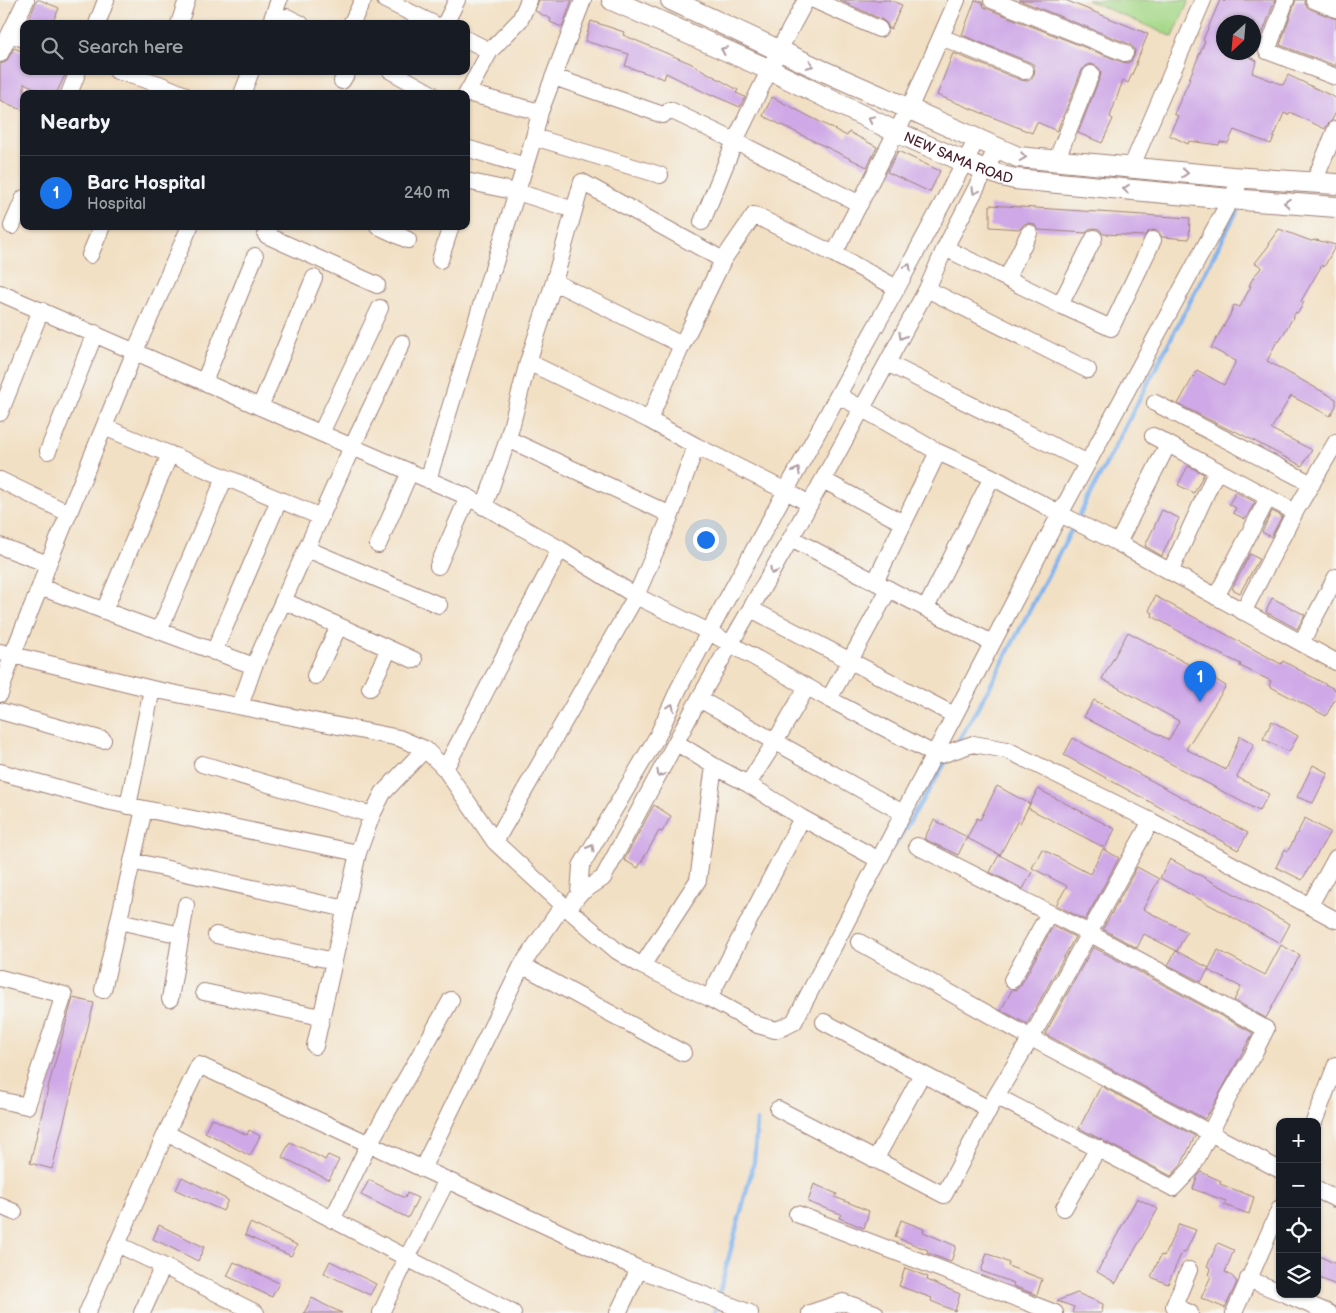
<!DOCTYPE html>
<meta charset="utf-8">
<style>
:root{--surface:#171b24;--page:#242831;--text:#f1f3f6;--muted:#9ea1a6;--line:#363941;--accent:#1a73e8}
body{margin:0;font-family:"Balsamiq Sans",sans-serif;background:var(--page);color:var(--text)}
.controls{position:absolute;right:15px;bottom:15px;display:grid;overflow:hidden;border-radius:10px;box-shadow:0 1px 4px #0004}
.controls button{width:45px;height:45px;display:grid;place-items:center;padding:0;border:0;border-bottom:1px solid var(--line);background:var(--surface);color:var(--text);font:25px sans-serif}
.compass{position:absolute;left:1216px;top:15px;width:45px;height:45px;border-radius:50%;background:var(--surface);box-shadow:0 1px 4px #0004;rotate:206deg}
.you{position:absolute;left:705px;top:539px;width:18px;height:18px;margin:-12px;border:4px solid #fff;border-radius:50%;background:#1a73e8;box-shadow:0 0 0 8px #1a73e833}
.badge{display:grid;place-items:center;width:32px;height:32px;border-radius:50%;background:var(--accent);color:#fff;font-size:16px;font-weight:700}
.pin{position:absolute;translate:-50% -41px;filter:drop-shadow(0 1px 2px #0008)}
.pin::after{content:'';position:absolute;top:26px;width:18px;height:15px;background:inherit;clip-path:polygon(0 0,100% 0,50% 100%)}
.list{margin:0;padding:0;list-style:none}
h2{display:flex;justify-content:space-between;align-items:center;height:65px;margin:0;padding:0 20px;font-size:21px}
h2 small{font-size:16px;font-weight:400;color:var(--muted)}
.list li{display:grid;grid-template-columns:32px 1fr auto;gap:15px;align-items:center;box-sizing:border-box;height:75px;padding:0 20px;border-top:1px solid var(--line)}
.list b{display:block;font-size:19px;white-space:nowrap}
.list p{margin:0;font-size:16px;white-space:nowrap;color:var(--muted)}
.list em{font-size:16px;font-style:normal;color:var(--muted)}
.icon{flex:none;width:28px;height:28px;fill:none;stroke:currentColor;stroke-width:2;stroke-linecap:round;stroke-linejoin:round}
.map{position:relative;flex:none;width:1336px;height:1313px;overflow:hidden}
.search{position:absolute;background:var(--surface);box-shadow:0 1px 4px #0004;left:20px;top:20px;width:450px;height:55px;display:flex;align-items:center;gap:12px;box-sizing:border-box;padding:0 18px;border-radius:10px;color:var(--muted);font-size:19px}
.panel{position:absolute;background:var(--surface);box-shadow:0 1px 4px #0004;left:20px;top:90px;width:450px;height:140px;border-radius:10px}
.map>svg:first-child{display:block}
.green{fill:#a5d888;stroke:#787c5a}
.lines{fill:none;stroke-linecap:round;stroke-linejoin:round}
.stream{stroke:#80b4ee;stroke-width:4.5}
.building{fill:#cfa9e7}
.minor-casing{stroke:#9e8078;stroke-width:18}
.major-casing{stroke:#9e8078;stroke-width:22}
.minor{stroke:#fff;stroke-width:16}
.major{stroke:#fff;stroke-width:20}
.oneway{stroke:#ae9aa0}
.labels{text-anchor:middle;stroke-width:5;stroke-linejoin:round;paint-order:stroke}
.street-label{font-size:14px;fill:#4a1f2b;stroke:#f6f6f2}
</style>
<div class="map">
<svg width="1336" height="1313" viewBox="0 0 1336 1313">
<rect width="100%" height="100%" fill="#f6f6f2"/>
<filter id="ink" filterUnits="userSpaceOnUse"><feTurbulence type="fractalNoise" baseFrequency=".02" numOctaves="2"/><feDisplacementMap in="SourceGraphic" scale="10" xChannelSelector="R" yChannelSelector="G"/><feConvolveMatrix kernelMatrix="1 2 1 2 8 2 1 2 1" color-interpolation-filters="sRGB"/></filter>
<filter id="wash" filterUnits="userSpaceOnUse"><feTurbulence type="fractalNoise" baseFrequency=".0096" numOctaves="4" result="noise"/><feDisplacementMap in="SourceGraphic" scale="20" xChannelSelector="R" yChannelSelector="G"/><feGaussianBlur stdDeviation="1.12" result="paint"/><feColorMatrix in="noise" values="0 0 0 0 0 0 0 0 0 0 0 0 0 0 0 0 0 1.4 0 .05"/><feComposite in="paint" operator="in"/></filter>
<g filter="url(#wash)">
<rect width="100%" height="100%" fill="#f2e0c4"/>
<path class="green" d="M1087,0H1189L1173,37Z"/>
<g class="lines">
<path class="stream" d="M1078,518L1240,205
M956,745L987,692L1074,525
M895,845L948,758
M714,1313L754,1162L757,1121"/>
</g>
<g id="blocks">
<path class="building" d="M37,0H40L59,8L52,24H27Z
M539,0H572L562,27L550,22L551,19L535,11Z
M839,0H890L902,5L891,29L889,28L887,24L883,20Z
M975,0L982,2L984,7L988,9L1122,62L1127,63L1131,61L1134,56L1135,51L1133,47L1129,44L1019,0H1065L1148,34L1136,63H1137L1128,83L1123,80L1110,117L1113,119L1102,143L1078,133L1100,77L1101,72L1099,68L1094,65L1089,64L1085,66L1082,70L1057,131L1037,122L1032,133L937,95L953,53L1021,80L1027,81L1032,79L1034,75L1035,69L1033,64L1029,62L962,35Z
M1220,0H1224V2V0H1275L1260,40L1254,37V22H1224V52H1250L1248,56L1257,61L1252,73L1283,85L1288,75L1336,98V112L1332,120L1327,125L1325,129L1290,112L1288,115L1284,113L1271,144L1234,130L1228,143L1220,142L1219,145L1189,141L1188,144L1169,135L1178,116L1174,114L1190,79H1189L1205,41L1203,40Z
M1296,0H1304L1306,6L1310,9L1336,19V66L1280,45Z
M591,21L624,32L623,35L690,63L738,90L736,93L745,97L740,107L712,95V96L666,73L664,79L625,66L629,54L585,41Z
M14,48L24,52V71H67L56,94H47L24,83V111L0,100V64L6,62Z
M772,97L847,136L849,132L877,147L867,167L763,116Z
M898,151L940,171L930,192L887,172Z
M990,205L1190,218L1189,239L1162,237L1158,231L1153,230L1148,232L1144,236L1103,234L1099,229L1094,228L1089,229L1086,233L1038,230L1034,224L1029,223L1024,224L1020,229L990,227Z
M1279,229L1311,241L1316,240L1336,245L1324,267L1322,265L1301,301L1304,302L1298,313L1296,312L1279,342L1277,341L1267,361L1336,399V406L1330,416L1291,396L1271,429L1312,450L1302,466L1235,431L1234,432L1178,404L1197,370L1224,385L1236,361L1211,348L1229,317L1234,305L1240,307L1251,286H1249L1254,276L1262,267L1255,263L1270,244H1268Z
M1188,466L1204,474L1194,493L1178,485Z
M1236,492L1255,502L1245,519L1233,513L1236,508L1229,504Z
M1162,510L1179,518L1162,556L1145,546Z
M1272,511L1282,516L1271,537L1262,532Z
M1250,554L1259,559L1240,593L1232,589Z
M1155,596L1281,664L1283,661L1336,690V697L1326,716L1269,686L1271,681L1240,666L1241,664L1210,649L1152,616L1153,613L1149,611Z
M1272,598L1305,615L1297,629L1266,612Z
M1128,632L1203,672L1226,686L1186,749L1226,770L1240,736L1254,744L1237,777L1269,794L1259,811L1084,717L1094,700L1169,740L1179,721L1102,679Z
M1272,721L1298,736L1289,752L1263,739Z
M1073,738L1248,833L1238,850L1064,755Z
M1313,765L1328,773L1313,803L1297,797Z
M997,786L1030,804L1020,823L1017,822L1000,855L967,838L977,818L980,820Z
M1038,789L1115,829L1105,848L1028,808Z
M654,805L671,816L662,832L659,831L638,868L624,860Z
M1305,818L1330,832L1302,880L1276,867L1285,849L1288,851Z
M934,820L967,837L958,855L924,839Z
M1042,849L1090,874L1103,849L1119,858L1085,920L1056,905L1067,886L1032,868Z
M999,855L1032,872L1023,889L990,872Z
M1170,859L1290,924L1280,943L1160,878Z
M1137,867L1159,879L1143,909L1187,932L1177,951L1144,934L1137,948L1103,929Z
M1053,926L1075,937L1027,1024L1001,1010L1012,990L1017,989L1021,985Z
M1281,945L1300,955L1266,1018L1234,1000L1241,987L1208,970L1218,950L1265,975Z
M1093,947L1253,1033L1209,1113H1208L1205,1119L1045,1034Z
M1176,951L1209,968L1201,982L1168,965Z
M73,998L94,1003L52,1169L30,1163L49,1084L67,1019Z
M1101,1086L1195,1136L1181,1165L1171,1176L1079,1128Z
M211,1118L247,1135L249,1130L260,1136L250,1156L205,1132Z
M290,1142L320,1157L325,1160L328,1155L339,1160L329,1180L282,1157Z
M1201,1172L1221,1181L1220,1184L1254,1197L1249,1214L1224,1205L1226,1201L1193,1189L1197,1177Z
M182,1177L228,1200L223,1211L176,1190Z
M369,1180L405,1198L407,1193L418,1198L408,1218L361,1195Z
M814,1184L837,1194L835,1197L869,1211L864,1228L839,1218L841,1214L808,1202Z
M1137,1198L1158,1209L1116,1283L1097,1272Z
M901,1220L924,1229L923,1232L956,1246L951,1262L927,1253L928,1250L895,1237Z
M250,1223L297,1245L291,1256L245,1235Z
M1179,1224L1196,1230L1185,1253L1182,1252L1168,1284L1151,1277L1161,1255L1164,1256Z
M159,1225L204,1247L198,1261L153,1239Z
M1218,1243L1234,1250L1225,1272L1232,1276L1237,1282L1225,1308L1201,1298L1211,1276L1209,1275L1211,1269L1207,1266Z
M987,1253L1009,1263L1008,1266L1042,1279L1037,1295L1013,1286L1014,1283L981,1271Z
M1317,1255L1336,1264V1285L1317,1277Z
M330,1261L376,1284L370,1295L324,1273Z
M234,1262L279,1283L272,1297L227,1276Z
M905,1268L928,1277L927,1280L960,1294L955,1311L931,1301L932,1298L899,1286Z
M1077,1293L1103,1304L1102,1313H1072L1074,1307L1057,1301Z
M312,1298L325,1305L342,1313H304Z"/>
</g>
</g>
<g filter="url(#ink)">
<use href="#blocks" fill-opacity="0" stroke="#9e8078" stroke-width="1"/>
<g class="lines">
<g class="minor-casing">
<path id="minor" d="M385,0L434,24
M814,0L879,29
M992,0L1125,53
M1286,0L1267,51L1336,77
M1314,0L1336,9
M287,17L301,24
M97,24L106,0
M179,24L187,0
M270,24L279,0
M351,24L363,0
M445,24L457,0
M10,34L24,39
M941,37L1025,71
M466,39L490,51
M0,54L26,0
M117,71L159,84L183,94
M391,71L432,94
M554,77L663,115
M342,81L348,71
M467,93L540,112
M69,94L78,71
M242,94L251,71
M466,95L490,51L520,20L529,0
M670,110L735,141L860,204
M534,137L660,175
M466,148L525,166
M1056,161L1091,74
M1131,168L1203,0
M466,181L517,192L574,210
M1314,182L1336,129
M702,222L735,141L779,50L806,0
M12,226L24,198
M270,226L266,235L377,285
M378,226L408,240
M945,248L1060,305L1111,328L1153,240
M834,254L896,132L909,109L957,0
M90,255L102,226
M440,260L451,226
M493,269L534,137L540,112L583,0
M1007,278L1029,233
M554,282L682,345
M927,289L1088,370
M0,293L204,382L260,407L468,497L560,549L636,596L709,632L829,699L934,754L941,755L973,744L1007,750L1151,821L1336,920
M1060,305L1094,238
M528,362L649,420L696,446L786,491L810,504
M887,363L1088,463
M204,382L255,256
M838,395L938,452L992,477L1068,518L1118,543L1336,662
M1155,403L1312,484
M260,407L314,278
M0,413L41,310
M649,420L682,345L723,260L754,215L834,254L897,288
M104,427L321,517
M321,433L380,308
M1153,436L1295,512
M48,451L95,333
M0,480L68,513
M428,480L490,276
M823,480L903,523
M484,507L508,439L528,362L554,282L582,182L723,260
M671,515L696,446
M791,538L992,643
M1118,543L1168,444
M378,545L410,472
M0,546L48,564
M307,549L439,605
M438,566L468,497
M1170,572L1217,470
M875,582L938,452
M40,587L254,666
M1216,597L1268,498
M284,601L414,660
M926,608L992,477
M751,609L954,715
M104,611L170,454
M1243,612L1295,512L1336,442
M159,631L225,477
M1301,643L1336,577
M0,652L152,689L399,738L425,749L445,769L495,842L563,905L617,951L642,966L709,998L758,1025L775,1030L784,1027L794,1022L1060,514L1242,178
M214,652L279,500
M315,676L339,626
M370,688L389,649
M0,694L12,656L40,587L48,564L135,351L190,226
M699,699L903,813
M829,699L889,589
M240,706L254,666L352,447L402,343
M0,711L103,740
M677,743L714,766L748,784L802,818L879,860
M202,764L372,815
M445,769L560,549
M0,772L106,801L358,853
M748,784L775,742L807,687
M128,806L152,689
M495,842L636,596L671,515L508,439
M917,846L1089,933L1266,1029L1254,1053L1231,1092L1192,1168L1173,1188L996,1096
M132,861L346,909
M579,894L581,866L658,735L679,688L709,632L862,351L897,288L977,139
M1310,905L1336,858
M568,910L579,894L603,878L699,699L791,538L887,363L927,289L945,248L997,148
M119,921L181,935
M216,935L334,961
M859,942L1031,1038L1280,1170
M522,965L683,1053
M642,966L698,880L714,766
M0,978L64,995L27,1106L0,1100
M1012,980L1049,913
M103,990L144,809
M204,992L321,1017
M709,998L802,818
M170,999L186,905
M824,1022L989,1109
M315,1046L358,853L372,815L383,793L425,749
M778,1109L944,1195L996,1096L1031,1038L1151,821
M1314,1122L1336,1065
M166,1133L513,1313
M875,1160L922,1074
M422,1169L522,965L563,905
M1317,1190L1336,1199
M0,1206L14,1212
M1064,1208L1098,1148
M797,1214L1055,1313
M332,1220L369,1144L451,1000
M117,1244L163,1266L256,1313
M1189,1270L1174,1306L1190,1313
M1248,1279L1280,1292
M1285,1294L1329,1313
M87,1313L166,1133L199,1065L639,1269L750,1313
M142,1313L163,1266
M381,1313L407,1258L447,1180
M618,1313L639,1269
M810,1313L843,1302L875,1313
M1234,1313L1280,1208"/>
</g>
<g class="major-casing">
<g id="major">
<path id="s1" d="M612,0L770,70L896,132L965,162L1002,176L1015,179L1230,199L1336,207"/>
<path d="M671,0L819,69L1018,157L1232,177L1336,184"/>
</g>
</g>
<use href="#minor" class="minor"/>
<use href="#major" class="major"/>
</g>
<defs><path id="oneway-chevron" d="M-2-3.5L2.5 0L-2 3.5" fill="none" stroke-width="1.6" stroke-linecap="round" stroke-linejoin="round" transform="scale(1.25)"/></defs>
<g class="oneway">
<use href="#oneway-chevron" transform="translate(724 50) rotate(-156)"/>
<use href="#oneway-chevron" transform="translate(810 65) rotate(25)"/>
<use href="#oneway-chevron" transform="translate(871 119) rotate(-154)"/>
<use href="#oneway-chevron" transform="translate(1023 157) rotate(9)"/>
<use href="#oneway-chevron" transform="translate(1185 173) rotate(5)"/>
<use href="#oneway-chevron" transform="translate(1126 189) rotate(-175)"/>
<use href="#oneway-chevron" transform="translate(975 191) rotate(118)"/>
<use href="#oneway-chevron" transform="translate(1287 203) rotate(-176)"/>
<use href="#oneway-chevron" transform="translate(908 267) rotate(-62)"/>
<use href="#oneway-chevron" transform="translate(902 336) rotate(118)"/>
<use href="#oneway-chevron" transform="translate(797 471) rotate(-61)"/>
<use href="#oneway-chevron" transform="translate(773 571) rotate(119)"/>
<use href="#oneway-chevron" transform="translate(671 707) rotate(-65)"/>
<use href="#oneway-chevron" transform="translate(660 774) rotate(119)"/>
<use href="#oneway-chevron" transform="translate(591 848) rotate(-60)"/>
</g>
</g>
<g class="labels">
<g class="street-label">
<text dy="5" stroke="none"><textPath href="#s1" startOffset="381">NEW SAMA ROAD</textPath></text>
</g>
</g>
</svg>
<div class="controls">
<button>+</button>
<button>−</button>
<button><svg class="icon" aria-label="locate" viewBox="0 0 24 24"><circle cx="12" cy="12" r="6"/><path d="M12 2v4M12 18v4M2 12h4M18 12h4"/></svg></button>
<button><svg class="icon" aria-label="layers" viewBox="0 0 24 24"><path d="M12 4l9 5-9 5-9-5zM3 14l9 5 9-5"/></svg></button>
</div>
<svg class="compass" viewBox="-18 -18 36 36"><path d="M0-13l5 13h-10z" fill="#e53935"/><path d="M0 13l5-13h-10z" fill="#9ea1a6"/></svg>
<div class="you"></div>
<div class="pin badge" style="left:1200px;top:702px">1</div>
<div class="search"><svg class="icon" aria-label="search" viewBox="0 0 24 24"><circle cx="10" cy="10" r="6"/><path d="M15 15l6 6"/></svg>Search here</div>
<section class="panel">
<h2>Nearby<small></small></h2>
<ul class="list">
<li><span class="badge">1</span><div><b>Barc Hospital</b><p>Hospital</p></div><em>240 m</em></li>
</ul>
</section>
</div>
